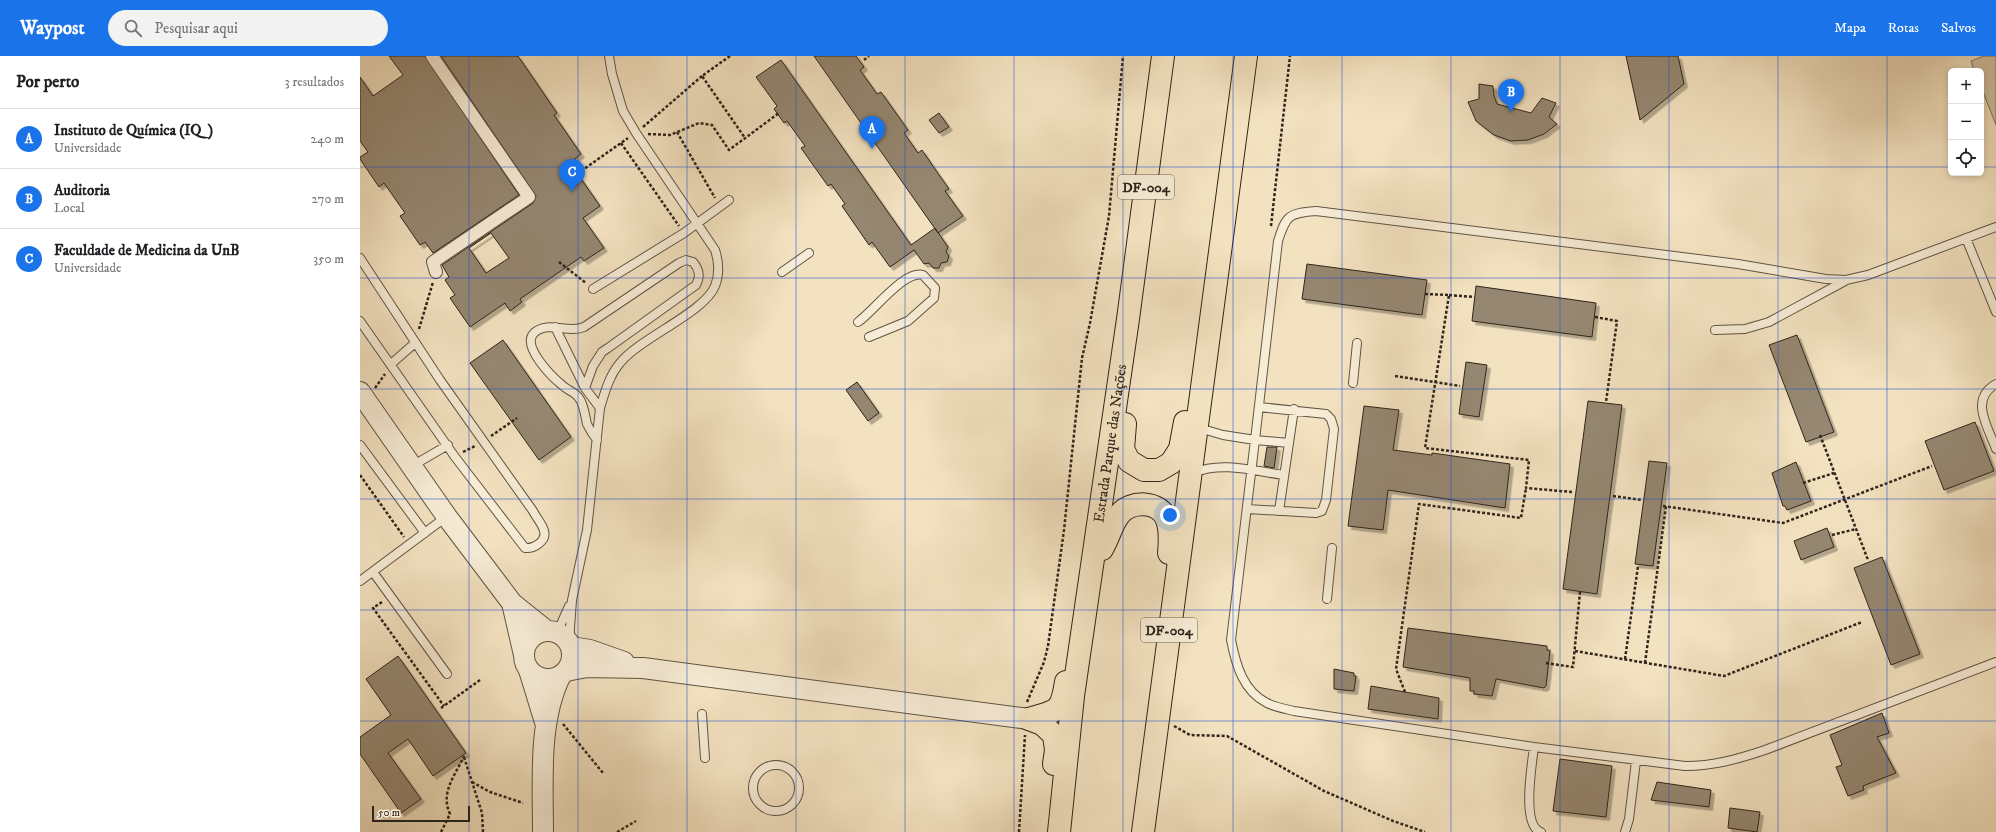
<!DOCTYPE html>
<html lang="pt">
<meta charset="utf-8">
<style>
:root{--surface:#fff;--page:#f2f2f2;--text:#202124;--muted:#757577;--line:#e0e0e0;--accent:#1a73e8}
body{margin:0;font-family:"IM FELL DW Pica",serif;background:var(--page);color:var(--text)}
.controls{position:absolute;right:12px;top:12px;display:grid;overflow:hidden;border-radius:6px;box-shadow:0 2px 6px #0003}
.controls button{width:36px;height:36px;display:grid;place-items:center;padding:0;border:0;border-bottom:1px solid var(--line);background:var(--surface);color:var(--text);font:20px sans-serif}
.scale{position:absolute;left:12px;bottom:10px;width:98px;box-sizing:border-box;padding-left:4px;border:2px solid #2f251b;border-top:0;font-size:11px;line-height:14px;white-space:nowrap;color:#2f251b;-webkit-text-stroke:3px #f7ecd6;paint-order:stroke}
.you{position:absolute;left:810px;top:459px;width:14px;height:14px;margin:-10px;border:3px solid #fff;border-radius:50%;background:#1a73e8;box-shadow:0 0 0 6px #1a73e833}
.badge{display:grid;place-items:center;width:26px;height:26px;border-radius:50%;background:var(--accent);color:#fff;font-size:13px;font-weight:700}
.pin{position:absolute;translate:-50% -33px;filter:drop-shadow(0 1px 2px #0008)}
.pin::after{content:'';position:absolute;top:21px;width:14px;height:12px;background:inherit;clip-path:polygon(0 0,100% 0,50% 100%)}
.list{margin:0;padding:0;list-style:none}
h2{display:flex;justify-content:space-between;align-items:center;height:52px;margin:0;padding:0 16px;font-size:17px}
h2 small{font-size:13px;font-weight:400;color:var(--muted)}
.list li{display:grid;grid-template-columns:26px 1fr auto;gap:12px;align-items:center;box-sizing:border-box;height:60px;padding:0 16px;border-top:1px solid var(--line)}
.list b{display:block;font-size:15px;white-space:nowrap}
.list p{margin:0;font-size:13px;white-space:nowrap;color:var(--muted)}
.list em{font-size:13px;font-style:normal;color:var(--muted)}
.icon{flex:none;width:22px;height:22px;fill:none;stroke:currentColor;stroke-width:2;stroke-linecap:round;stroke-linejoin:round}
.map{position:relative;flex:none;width:1636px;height:776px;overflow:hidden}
header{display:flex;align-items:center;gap:24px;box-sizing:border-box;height:56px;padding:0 20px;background:var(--accent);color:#fff}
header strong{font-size:19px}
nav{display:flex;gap:22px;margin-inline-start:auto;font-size:14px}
.search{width:280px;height:36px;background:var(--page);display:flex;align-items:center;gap:10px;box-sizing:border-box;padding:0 14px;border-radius:22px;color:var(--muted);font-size:15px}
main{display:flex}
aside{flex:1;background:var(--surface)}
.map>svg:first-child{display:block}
.green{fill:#d2c2a4;stroke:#807460}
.building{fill:#958771;stroke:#2f251b;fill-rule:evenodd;filter:url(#shadow)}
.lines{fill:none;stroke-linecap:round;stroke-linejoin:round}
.service-casing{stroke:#605444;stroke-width:10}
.pedestrian-casing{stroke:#605444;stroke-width:14}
.tertiary-casing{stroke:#605444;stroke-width:22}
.trunk-casing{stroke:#2f251b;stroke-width:24}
.path{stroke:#2f251b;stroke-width:2.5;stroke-dasharray:3 2;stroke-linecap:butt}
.service{stroke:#f7ecd6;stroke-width:8}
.pedestrian{stroke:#f7ecd6;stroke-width:12}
.tertiary{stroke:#f7ecd6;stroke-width:20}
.trunk{stroke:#f3e2c0;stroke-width:22}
.grid{fill:none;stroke:#1d4ed8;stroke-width:1;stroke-opacity:0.55}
.labels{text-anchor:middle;stroke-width:3;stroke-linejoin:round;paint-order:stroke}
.shield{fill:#f7ecd6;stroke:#6b6153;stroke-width:1}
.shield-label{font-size:14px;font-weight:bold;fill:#2f251b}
.street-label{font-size:15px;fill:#2f251b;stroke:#f7ecd6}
</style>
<header>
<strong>Waypost</strong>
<div class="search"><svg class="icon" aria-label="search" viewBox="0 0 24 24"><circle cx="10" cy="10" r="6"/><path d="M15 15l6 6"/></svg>Pesquisar aqui</div>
<nav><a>Mapa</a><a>Rotas</a><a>Salvos</a></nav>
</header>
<main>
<aside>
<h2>Por perto<small>3 resultados</small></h2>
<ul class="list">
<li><span class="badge">A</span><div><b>Instituto de Química (IQ)</b><p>Universidade</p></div><em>240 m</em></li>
<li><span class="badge">B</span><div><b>Auditoria</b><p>Local</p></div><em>270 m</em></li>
<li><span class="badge">C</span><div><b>Faculdade de Medicina da UnB</b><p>Universidade</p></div><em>350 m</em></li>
</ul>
</aside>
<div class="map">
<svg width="1636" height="776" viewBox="0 0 1636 776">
<defs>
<filter id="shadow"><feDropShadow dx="3.5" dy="3.5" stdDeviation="0" flood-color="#0004"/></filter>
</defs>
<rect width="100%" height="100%" fill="#f3e2c0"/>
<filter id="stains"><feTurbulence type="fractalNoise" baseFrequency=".005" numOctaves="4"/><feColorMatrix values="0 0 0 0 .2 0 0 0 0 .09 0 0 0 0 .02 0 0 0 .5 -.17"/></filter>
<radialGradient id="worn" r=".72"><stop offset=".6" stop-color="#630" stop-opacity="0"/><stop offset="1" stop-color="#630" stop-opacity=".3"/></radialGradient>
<path class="green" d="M1624,0H1636V69L1621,31V15H1614L1611,5Z"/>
<path class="building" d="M29,0H65L159,139L73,197L65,186L60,189L40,160L45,157L24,127L19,131L0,103V101L8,96L0,85V21L13,40L43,19Z
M81,0H158L197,57L194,59L221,98L210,107L240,150L223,162L244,192L224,205L221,201L160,243L162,246L150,255L145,247L110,271L90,242L95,239L85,224L89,221L82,209L173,147L176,140ZM131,177L149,202L126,217L109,192Z
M454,0H496L504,11L500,14L517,38L521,36L548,74L544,77L558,97L562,94L577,116L589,133L585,135L603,160L578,177Z
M1266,0H1318L1324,28L1280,64Z
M421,4L551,189L575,172L588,191L586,196L589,200L587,206L581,207L579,212H573L569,207L564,208L554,194L530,211L512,186L509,189L482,150L485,148L471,128L468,130L441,92L445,90L427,65L424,67L414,53L417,50L396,21Z
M1119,28L1133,30L1134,40L1137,48L1171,57L1182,42L1196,47L1189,61L1197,68L1184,78L1168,84L1151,85L1134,79L1116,65L1108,46L1119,43Z
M579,57L589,71L579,77L569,64Z
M947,208L1067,224L1062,259L942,243Z
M1116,230L1236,247L1232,281L1112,265Z
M1437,279L1474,376L1446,386L1409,289Z
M143,284L211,381L179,404L110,307Z
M1106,306L1127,309L1119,361L1099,358Z
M497,326L519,357L508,365L486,334Z
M1228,345L1262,349L1237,538L1203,533Z
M1004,350L1039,354L1033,394L1072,399V397L1150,408L1145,452L1028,434L1023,474L988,470Z
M1615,366L1634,415L1584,434L1565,385Z
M907,391H917L914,412L904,410Z
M1289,405L1307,407L1293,510L1275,508Z
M1436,406L1451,445L1427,454L1425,450H1423L1412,417Z
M1467,472L1474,491L1441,504L1434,485Z
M1522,501L1560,598L1531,609L1494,512Z
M1048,572L1187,590V594L1190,595L1186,630L1184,632L1136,623L1132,640L1114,638V635H1110V622L1043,611Z
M38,600L106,697L73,720L48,683L28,697L61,743L41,757L0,698V681L31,659L6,623Z
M974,613L994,617V620H996L994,635L974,633Z
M1011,630L1079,642L1078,663L1008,653Z
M1522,657L1529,677L1517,681L1536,717L1503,730L1504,734L1488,740L1476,711L1482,709L1470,679Z
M1200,703L1252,710L1246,761L1193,755Z
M1297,726L1351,734L1349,751L1291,744Z
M1370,752L1400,756L1397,776L1368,772Z"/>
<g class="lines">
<g class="service-casing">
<path id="service" d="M1606,182L1636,256
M0,202L80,324L173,455C176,461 183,469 184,475C187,485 174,493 165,492L95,401L0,265
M422,216L449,197
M233,233L324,177L369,144
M498,266C514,255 544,214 563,219L575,232L574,242L548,265L509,281
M195,271L225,332
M1355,274L1385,273L1409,266L1485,225
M31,308L55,287
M993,327L997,287
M1636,328C1609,343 1628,371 1636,393
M839,372L863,379L895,384L918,185C926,160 928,157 956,155L1378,208L1466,223L1486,224L1508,219L1636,171
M237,384C233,379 230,374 227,368C225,360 224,348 219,342C215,336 207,334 202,329C192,321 161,290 174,277C188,264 208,278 224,271L319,207L326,204L333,206C339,213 341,220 336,229L248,292L242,296L233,310L225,332L240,352
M929,387L895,384L871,584C876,609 883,635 907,647C915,651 926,653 934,655L1174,691L1325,710C1354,710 1378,703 1405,694L1636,606
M0,389L65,477
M52,410L88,389
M833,417C862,405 894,415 924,419
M887,453L956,457L962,455L966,444L974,373L971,363L966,358L899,351
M919,455L934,353
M13,516L87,618
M0,525L86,461
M967,543L972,492
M197,577L209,550
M209,586L212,544L227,474L240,352C245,336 249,320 260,307C280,282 345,256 355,230C360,217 359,206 355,194L276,77L263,55L252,18L249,0
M342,658L345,702
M1174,691C1172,708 1161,770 1181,776
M393 732a23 23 0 1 1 46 0a23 23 0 1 1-46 0Z
M1265,776L1269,763L1276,705"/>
</g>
<g class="pedestrian-casing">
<path id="pedestrian" d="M72,0L169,141L73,206L76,216"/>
</g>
<g class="tertiary-casing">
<path id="tertiary" d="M0,336L87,461L152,547L187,575
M152,547L164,599
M164 599a24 24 0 1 1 48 0a24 24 0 1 1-48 0Z
M211,591L230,594L264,606
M169,614L185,666
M206,615L227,611L283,612L669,663
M183,776C183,726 178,664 201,619"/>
</g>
<g class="trunk-casing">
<g id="trunk">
<path d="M765,368L763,393L769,405L784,414H799L811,407L820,393L825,366"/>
<path d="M742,493C749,482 751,469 759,459C770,444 800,444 807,464C811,474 810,486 809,497"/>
<path d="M669,663C697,654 701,658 706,626"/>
<path d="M669,663L682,668L694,679L696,694L694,708"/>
<path id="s1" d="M699,776L713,640L768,263L803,0"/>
<path d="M783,776L886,0"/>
</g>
</g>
<path class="path" d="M370,0L342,20L385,82
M504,4L509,0
M283,71L342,20
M317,76L355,142
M288,78L310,79L339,67L352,69L369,94L419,57
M261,87L319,170
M217,118L268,82
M911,170L930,0
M199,206L226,227
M1065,238L1089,239L1065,392L1169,404L1166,432L1212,436
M1089,239L1114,241
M1235,261L1257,265L1246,346
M59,273L73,226
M1035,320L1100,330
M15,332L25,318
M1460,379L1508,504
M131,380L157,362
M103,396L115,390
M0,419L44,481
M1443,427L1474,417
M1253,440L1282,444
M1303,450L1423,467L1572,410
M1472,479L1496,473
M22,546L13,552L84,650
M1215,595L1364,620L1502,566
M1265,603L1278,510
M1186,607L1213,611L1220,536
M1285,607L1306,450
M1045,636L1036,613L1059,448L1161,462L1166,432
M667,646L684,606L688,590L704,474L722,302L730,267L749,160L763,0
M81,652L120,624
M203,668L243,717
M814,670L830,679L867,680L964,735L1033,765L1065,776
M104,701L122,757L123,776
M112,726L130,736L163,747
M81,776L90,758C80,736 95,720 104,700
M257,776L276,765
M659,776L665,679"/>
<use href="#service" class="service"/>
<use href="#pedestrian" class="pedestrian"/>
<use href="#tertiary" class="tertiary"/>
<use href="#trunk" class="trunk"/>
</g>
<path class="grid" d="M109,0V776M218,0V776M327,0V776M436,0V776M545,0V776M654,0V776M763,0V776M873,0V776M982,0V776M1091,0V776M1200,0V776M1309,0V776M1418,0V776M1527,0V776M0,111H1591M1621,111H1636M0,222H1636M0,333H1636M0,443H1636M0,554H1636M0,665H1636"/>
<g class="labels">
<g class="shield">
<rect x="758" y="119" width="56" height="24" rx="3"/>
<rect x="781" y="562" width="56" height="24" rx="3"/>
</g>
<g class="shield-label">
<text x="786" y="136">DF-004</text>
<text x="809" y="579">DF-004</text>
</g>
<g class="street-label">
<text dy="5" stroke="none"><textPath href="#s1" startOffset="392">Estrada Parque das Nações</textPath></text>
</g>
</g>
<rect width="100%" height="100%" filter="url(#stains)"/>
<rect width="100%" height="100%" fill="url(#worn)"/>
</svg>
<div class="controls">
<button>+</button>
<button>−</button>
<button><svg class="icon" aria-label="locate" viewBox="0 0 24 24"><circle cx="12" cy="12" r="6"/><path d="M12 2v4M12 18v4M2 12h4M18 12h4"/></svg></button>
</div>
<div class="scale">50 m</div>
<div class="you"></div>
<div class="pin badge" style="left:512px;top:93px">A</div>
<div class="pin badge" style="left:1151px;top:56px">B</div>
<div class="pin badge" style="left:212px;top:136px">C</div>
</div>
</main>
